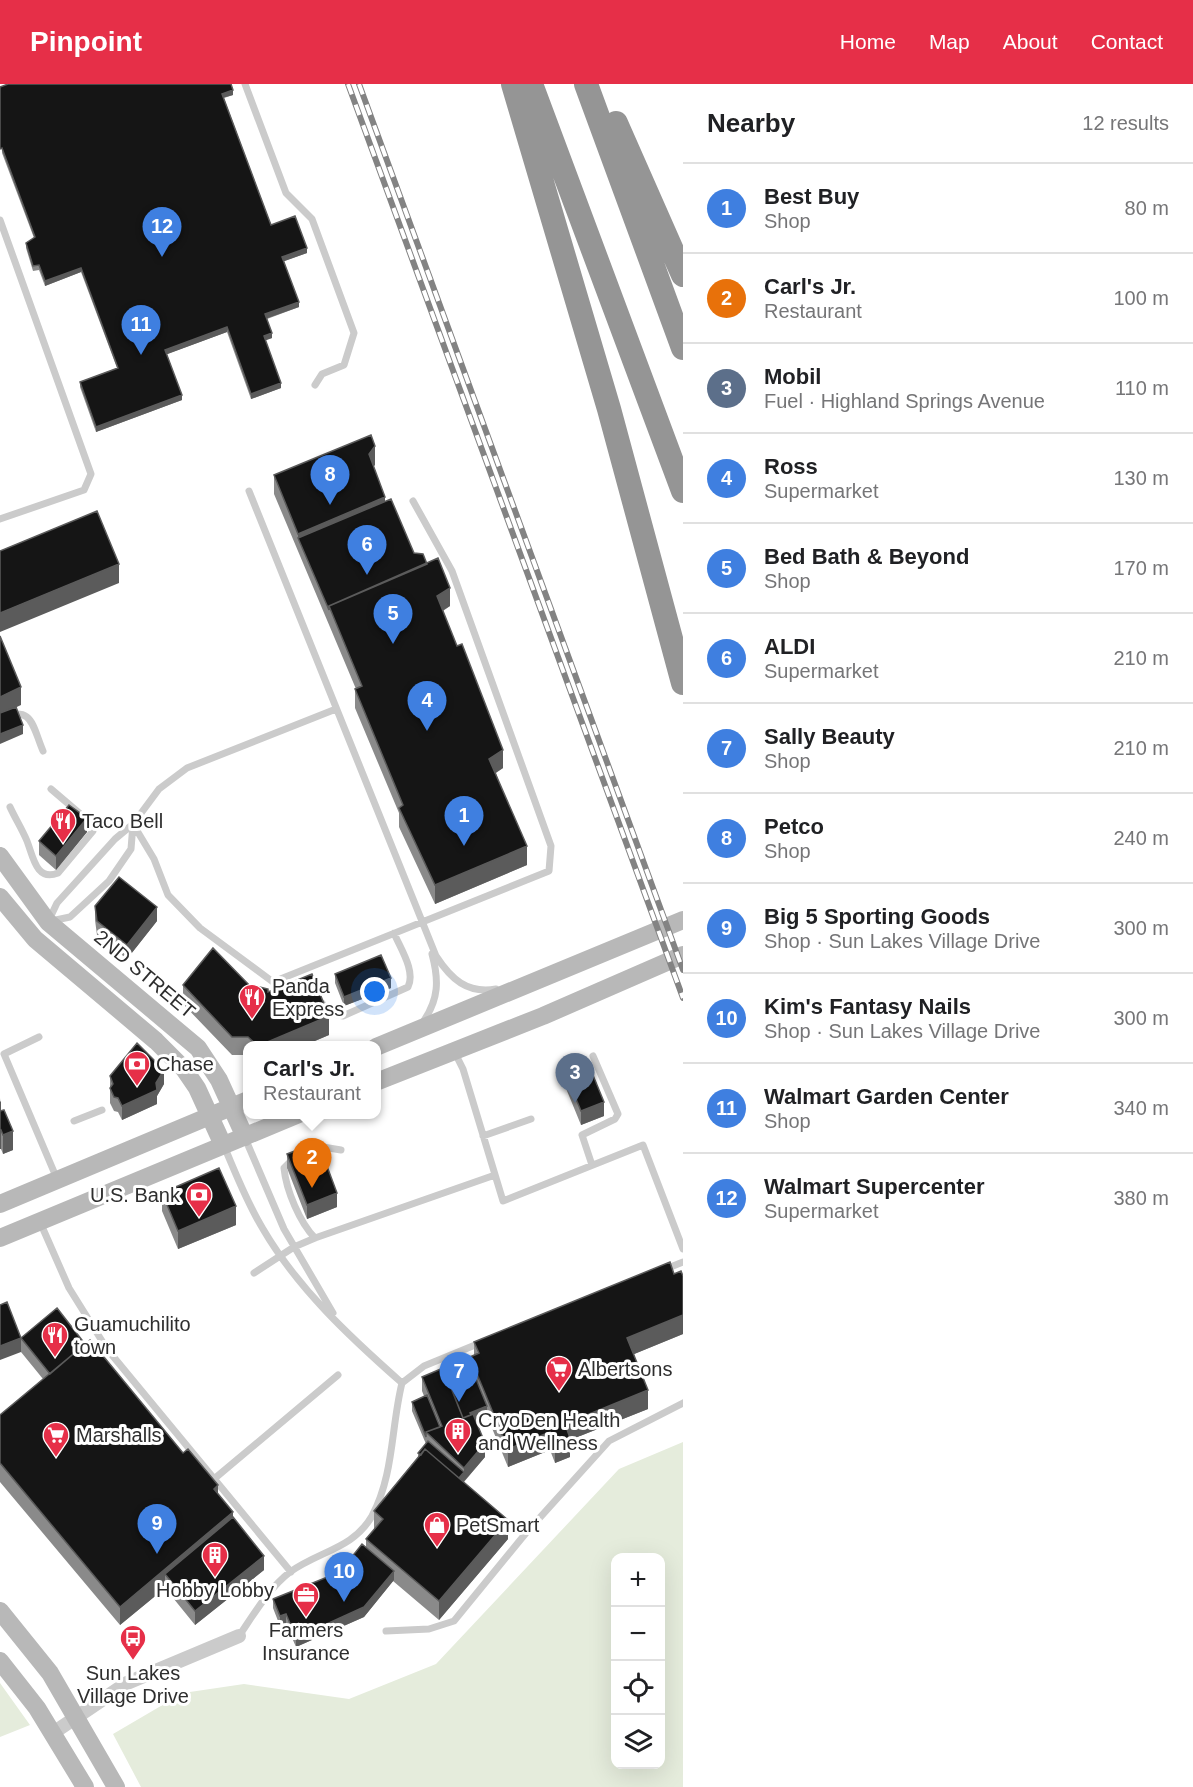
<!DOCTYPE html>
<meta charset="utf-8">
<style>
:root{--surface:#fff;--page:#f6f6f6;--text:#202124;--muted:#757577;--line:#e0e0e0;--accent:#e62f48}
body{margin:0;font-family:Helvetica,sans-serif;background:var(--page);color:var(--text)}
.controls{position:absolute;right:18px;bottom:18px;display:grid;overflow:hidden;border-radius:12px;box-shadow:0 6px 24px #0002}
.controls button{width:54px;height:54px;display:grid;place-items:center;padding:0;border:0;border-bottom:2px solid var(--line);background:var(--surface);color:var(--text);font:30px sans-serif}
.you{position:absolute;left:375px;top:908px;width:21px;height:21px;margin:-15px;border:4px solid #fff;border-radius:50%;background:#1a73e8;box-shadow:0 0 0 9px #1a73e833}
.badge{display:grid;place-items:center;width:39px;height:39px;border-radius:50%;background:var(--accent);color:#fff;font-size:20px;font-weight:700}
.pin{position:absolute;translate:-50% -50px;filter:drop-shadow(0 2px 3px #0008)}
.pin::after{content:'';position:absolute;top:32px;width:21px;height:18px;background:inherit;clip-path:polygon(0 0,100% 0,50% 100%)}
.popup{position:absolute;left:243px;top:957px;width:138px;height:78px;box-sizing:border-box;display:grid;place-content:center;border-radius:12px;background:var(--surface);filter:drop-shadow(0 2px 4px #0005);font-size:20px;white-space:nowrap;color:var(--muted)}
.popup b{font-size:22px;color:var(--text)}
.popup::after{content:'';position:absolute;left:50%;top:100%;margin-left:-12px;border:12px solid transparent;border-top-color:var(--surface)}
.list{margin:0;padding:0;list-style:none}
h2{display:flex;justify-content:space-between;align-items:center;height:78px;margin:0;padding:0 24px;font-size:26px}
h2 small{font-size:20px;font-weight:400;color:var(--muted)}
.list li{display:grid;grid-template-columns:39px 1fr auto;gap:18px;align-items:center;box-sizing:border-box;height:90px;padding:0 24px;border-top:2px solid var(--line)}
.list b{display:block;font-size:22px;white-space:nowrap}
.list p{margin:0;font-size:20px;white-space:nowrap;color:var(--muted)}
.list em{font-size:20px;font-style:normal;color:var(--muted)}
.icon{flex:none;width:33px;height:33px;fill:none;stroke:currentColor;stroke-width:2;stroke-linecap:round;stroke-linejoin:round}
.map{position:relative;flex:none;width:683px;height:1703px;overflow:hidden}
header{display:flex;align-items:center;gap:36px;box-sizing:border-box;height:84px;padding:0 30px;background:var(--accent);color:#fff}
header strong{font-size:28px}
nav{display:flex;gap:33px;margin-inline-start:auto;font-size:21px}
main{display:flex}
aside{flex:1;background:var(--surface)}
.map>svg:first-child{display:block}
.green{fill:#e5ecdc;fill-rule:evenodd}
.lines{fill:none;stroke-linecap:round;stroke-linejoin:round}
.lane{stroke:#cbcbcb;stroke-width:7}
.street{stroke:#cbcbcb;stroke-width:14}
.secondary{stroke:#b8b8b8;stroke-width:18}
.highway{stroke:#959595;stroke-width:24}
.rail-casing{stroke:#838383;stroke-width:6}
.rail{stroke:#fff;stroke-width:4;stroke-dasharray:11;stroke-linecap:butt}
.wall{fill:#8a8a8a}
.shaded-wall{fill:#5b5b5b}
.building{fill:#151515;stroke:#5b5b5b;stroke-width:1.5}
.labels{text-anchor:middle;stroke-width:6;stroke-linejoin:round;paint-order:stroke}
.poi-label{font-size:20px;fill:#2e2e2e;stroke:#fff;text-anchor:start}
.street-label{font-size:20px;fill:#2e2e2e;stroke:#fff}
</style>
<header>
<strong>Pinpoint</strong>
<nav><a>Home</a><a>Map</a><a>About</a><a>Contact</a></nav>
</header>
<main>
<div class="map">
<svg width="683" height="1703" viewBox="0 0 683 1703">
<rect width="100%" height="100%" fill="#fff"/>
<path class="green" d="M683,1358V1703H141L113,1650L183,1609L244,1600L349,1615L436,1580L619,1385ZM616,1474H660V1680H616Z
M0,1599L30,1641L0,1653Z"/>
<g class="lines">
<path class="lane" d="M245,0L286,109L312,135L354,249L344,281L322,290L315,301
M0,136L91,390L84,406L0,435
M249,407L436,872C451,895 467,910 496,905
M0,634C33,621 32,641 43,667
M10,723C15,734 22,745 27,757C33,772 36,798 58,789L93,747L92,740L51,705
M133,740L154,775L168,811L200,844L273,898L549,787L551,762L452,487L413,417
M49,836L57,819L115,755L133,740L159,705L187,684L336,625
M51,837L70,833L109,797L131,765L133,740
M322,919L329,929L343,932L408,903C416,887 400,864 394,849
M423,938C439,915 439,896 432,870
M39,953L4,970L57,1095
M455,969L463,985L503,1117L643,1061L683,1165
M74,1037L102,1026
M483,1052L531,1035
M245,1054L284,1145L333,1229
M224,1062C236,1090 247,1119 263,1145C298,1205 350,1253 402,1299
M311,1067L323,1063L341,1066
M293,1075L284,1084C286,1106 300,1139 315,1154
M592,1081L582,1051L615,1035L618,1030L593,972
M40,1138L69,1204L107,1265L291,1488
M663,1186L683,1178
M254,1189L294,1163L315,1154L495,1091
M214,1395L338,1291
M386,1547L429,1545L454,1537L526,1449L609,1357L683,1319
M239,1552C254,1530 269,1504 290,1488C319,1467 353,1465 372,1432C394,1391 391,1343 402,1299L424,1282L480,1259"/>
<path class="street" d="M53,1649L127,1599L239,1552"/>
<path class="secondary" d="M0,772L48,838L198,964L219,996L245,1053
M0,813L35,855L156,957L184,985L197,1004L223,1061
M376,963L683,836
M376,998L543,932L683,871
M0,1120L248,1016
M0,1154L299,1030
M0,1527L50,1589L116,1703
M0,1577L37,1624L85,1703"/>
<path class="highway" d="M513,0L609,325L683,599
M531,0L683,407
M586,0L683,264
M616,39L683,191"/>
<g class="rail-casing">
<path id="rail" d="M348,0L683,914
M359,0L683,886"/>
</g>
<use href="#rail" class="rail"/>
</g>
<path class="wall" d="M0,3L233,11L224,14L271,141L307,169L284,177L299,223L267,235L272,254L265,256L281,304L251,315L227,248L167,270L182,316L96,348L80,303V298L117,284L81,188L45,202L39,186L33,187L26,164V159L34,154L2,69Z
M375,381L373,382L385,417L414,469L427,480L450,522L443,527L503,684L496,689L527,781L435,820L399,743V729L355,624V605H356L274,410V391Z
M87,748L56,786L39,771V757Z
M95,822L157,837L127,875L97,851L95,836Z
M335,890L391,904L344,922L335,899Z
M183,901L253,905L268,908L329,951L303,962H248V971H232L183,920Z
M563,983L604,1032L581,1041L563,997Z
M110,992L164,1000L157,1012V1020L122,1036L118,1028L114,1027L110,1019Z
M0,1014L1,1027L13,1066L3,1070L1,1065H0Z
M287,1070L337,1123L307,1135L287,1084Z
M162,1109L236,1141L178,1165L162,1127Z
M674,1190L683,1192V1250L634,1270L648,1325L570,1356V1373L555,1379L550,1366L508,1383L487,1332L475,1337L485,1373L464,1398L508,1455L439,1536L393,1497L364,1533L296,1563L286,1540L280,1542L273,1524V1515L340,1488L366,1464V1455L374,1446V1427L418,1373V1369L426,1360L412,1327V1318L424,1312L422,1307V1293L470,1281V1273L474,1271V1258Z
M21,1254L85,1260L218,1410L233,1433L264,1486L195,1541L165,1504L120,1541L0,1398V1331L43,1295L21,1268Z"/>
<path class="shaded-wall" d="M233,6V11L222,14V10Z
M307,164V169L282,178V173Z
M81,184V188L45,202V197Z
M299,218V223L265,235V230Z
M227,243V248L165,271V266Z
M272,249V254L264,257V252Z
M281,299V304L251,315V310Z
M182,311V316L96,348V343Z
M375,362V381L369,388V370Z
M385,413V432L298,454V450Z
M119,480V499L0,548V529Z
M450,504V522L437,530V512Z
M21,603V621L0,631V613Z
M23,641V650L0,660V650Z
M503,666V684L489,693V675Z
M87,734V748L56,786V772Z
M527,762V781L435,820V801Z
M157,823V837L127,875V861Z
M391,894V904L344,922V913Z
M329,932V951L303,962H258Z
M164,986V1000L157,1012V1020L122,1036V1022L156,999Z
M1,1017V1036L0,1037V1018Z
M604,1018V1032L581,1041V1027Z
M1,1046V1065H0V1047Z
M13,1047V1066L3,1070V1051Z
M337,1109V1123L307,1135V1121Z
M236,1122V1141L178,1165V1147Z
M683,1231V1250L627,1273V1254Z
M21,1254V1268L0,1276V1262Z
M648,1306V1325L570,1356V1373L555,1379V1360L565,1340Z
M487,1322V1332L473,1338L470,1329Z
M550,1348V1366L508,1383V1365Z
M485,1359V1373L454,1409V1399L464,1388V1384Z
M218,1401V1420L214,1405Z
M233,1428V1447L165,1490V1504L120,1541V1523Z
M508,1436V1455L439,1536V1517Z
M264,1472V1486L195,1541V1527Z
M394,1487V1496L364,1533L296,1563V1554Z
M286,1530V1540L280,1542V1532Z"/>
<path class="building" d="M8,0H231L233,6L222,10L271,141L295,132L307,164L282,173L299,218L265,230L272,249L264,252L281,299L251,310L227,243L165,266L182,311L96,343L80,298L118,284L81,184L45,197L39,181L33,182L26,159L35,153L2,64L0,65V3Z
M371,351L375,362L369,370L385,413L298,450L274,391Z
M391,415L414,469L423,470L427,480L329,522V526L298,454Z
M97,427L119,480L0,529V467Z
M438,474L450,504L437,512L457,562L462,560L503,666L489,675L527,762L435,801L399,724L403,721L355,605L362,602L329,522Z
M0,552L21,603L0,613Z
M16,623L23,641L0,650V629Z
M69,721L87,734L56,772L39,757Z
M119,793L157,823L127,861L97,837L95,822Z
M213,864L253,905L256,902L268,905V908L312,890L329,932L258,962L248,953H232L183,901Z
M381,871L391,894L344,913L335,890Z
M137,959L164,986L156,999L157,1006L122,1022L118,1014L114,1013L110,1004L113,1000L110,992Z
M586,974L604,1018L581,1027L563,983Z
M4,1026L13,1047L3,1051L1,1046L0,1047V1027Z
M318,1058L337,1109L307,1121L287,1070Z
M219,1084L236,1122L178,1147L162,1109Z
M670,1178L674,1190L681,1187L683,1192V1231L627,1254L648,1306L565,1340L570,1354L555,1360L550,1348L508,1365L470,1273L479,1269L474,1258Z
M7,1218L21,1254L0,1262V1221Z
M57,1224L85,1260L50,1290L21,1254Z
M90,1256L183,1369L188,1365L218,1401L214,1405L233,1428L120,1523L0,1379V1331Z
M469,1278L487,1322L470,1329L471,1331L463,1334L445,1288Z
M443,1284L463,1334L473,1330L485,1359L464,1384L426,1348L442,1342L422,1293Z
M427,1311L440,1343L426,1348V1353L412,1318Z
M428,1357L464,1388L459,1394L425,1365L421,1371L418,1369Z
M425,1365L508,1436L439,1517L366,1455L383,1435L374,1427Z
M233,1433L264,1472L195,1527L165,1490Z
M362,1460L394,1487L364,1523L296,1554L286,1530L280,1532L273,1515L340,1488Z"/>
<defs>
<g id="restaurant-pin" transform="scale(1.35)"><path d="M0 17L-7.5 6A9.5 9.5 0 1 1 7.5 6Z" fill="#e62f48" stroke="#fff"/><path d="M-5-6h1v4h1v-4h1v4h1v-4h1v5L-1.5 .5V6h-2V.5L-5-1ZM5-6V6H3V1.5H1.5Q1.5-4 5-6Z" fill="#fff"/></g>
<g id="bank-pin" transform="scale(1.35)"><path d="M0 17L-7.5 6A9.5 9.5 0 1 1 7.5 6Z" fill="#e62f48" stroke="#fff"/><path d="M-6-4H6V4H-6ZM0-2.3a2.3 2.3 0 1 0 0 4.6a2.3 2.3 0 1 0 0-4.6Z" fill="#fff"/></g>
<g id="supermarket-pin" transform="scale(1.35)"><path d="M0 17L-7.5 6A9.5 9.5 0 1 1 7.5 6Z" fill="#e62f48" stroke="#fff"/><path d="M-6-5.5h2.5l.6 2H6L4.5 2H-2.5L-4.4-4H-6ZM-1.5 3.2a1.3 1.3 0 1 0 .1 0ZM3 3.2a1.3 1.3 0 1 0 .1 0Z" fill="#fff"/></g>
<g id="building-pin" transform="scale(1.35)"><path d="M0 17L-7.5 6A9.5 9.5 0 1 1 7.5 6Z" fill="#e62f48" stroke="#fff"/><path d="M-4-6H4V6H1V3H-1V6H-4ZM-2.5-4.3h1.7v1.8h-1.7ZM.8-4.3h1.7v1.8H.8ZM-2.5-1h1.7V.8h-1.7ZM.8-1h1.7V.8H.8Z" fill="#fff"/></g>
<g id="shop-pin" transform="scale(1.35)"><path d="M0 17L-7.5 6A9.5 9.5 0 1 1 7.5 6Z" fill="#e62f48" stroke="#fff"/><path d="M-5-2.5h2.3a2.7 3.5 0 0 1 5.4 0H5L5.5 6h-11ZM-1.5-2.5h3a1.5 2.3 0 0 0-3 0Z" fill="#fff"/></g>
<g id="office-pin" transform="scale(1.35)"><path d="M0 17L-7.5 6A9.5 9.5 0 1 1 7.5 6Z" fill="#e62f48" stroke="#fff"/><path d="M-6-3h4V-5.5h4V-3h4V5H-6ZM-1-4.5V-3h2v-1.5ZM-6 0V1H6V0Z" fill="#fff"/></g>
<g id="bus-pin" transform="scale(1.35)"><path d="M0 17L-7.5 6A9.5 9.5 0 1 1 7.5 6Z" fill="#e62f48" stroke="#fff"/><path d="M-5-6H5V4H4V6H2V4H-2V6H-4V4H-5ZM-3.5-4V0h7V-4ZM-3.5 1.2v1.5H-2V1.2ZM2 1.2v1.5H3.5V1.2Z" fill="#fff"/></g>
</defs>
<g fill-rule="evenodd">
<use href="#restaurant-pin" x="63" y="737"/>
<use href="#restaurant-pin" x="252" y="913"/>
<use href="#bank-pin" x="137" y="980"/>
<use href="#bank-pin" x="199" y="1111"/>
<use href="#restaurant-pin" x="55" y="1251"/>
<use href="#supermarket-pin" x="559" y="1285"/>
<use href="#building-pin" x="458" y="1347"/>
<use href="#supermarket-pin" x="56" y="1351"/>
<use href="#shop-pin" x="437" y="1441"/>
<use href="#building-pin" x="215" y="1471"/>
<use href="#office-pin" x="306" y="1511"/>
<use href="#bus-pin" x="133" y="1554"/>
</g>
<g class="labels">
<g class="poi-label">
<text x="82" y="744">Taco Bell</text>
<text x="272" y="909">Panda<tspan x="272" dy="23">Express</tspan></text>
<text x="156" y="987">Chase</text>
<text x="180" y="1118" text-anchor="end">U.S. Bank</text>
<text x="74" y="1247">Guamuchilito<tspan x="74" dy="23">town</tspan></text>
<text x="578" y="1292">Albertsons</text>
<text x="478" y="1343">CryoDen Health<tspan x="478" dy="23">and Wellness</tspan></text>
<text x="76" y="1358">Marshalls</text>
<text x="456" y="1448">PetSmart</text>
<text x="215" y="1513" text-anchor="middle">Hobby Lobby</text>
<text x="306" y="1553" text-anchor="middle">Farmers<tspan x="306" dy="23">Insurance</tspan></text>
<text x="133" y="1596" text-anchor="middle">Sun Lakes<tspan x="133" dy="23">Village Drive</tspan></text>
</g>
<g class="street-label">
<text transform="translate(145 890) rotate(40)" y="7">2ND STREET</text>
</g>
</g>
</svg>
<div class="controls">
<button>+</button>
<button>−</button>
<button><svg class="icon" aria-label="locate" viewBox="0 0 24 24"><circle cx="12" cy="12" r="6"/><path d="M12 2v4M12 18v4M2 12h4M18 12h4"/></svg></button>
<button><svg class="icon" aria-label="layers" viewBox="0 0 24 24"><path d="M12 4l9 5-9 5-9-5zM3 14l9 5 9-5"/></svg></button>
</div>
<div class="you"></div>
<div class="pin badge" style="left:464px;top:762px;background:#3f7fe0">1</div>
<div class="pin badge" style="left:312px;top:1104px;background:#e8710a">2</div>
<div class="popup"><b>Carl's Jr.</b>Restaurant</div>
<div class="pin badge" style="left:575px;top:1019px;background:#5c6f8a">3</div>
<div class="pin badge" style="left:427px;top:647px;background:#3f7fe0">4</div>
<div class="pin badge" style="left:393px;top:560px;background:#3f7fe0">5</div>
<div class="pin badge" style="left:367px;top:491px;background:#3f7fe0">6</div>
<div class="pin badge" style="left:459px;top:1318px;background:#3f7fe0">7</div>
<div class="pin badge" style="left:330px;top:421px;background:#3f7fe0">8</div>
<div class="pin badge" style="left:157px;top:1470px;background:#3f7fe0">9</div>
<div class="pin badge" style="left:344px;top:1518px;background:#3f7fe0">10</div>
<div class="pin badge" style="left:141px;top:271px;background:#3f7fe0">11</div>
<div class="pin badge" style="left:162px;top:173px;background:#3f7fe0">12</div>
</div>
<aside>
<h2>Nearby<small>12 results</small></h2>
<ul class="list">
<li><span class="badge" style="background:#3f7fe0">1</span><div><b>Best Buy</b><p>Shop</p></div><em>80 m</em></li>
<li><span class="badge" style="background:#e8710a">2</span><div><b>Carl's Jr.</b><p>Restaurant</p></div><em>100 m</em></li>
<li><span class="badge" style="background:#5c6f8a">3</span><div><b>Mobil</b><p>Fuel · Highland Springs Avenue</p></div><em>110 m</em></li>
<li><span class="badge" style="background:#3f7fe0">4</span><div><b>Ross</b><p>Supermarket</p></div><em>130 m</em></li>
<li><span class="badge" style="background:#3f7fe0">5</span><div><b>Bed Bath &amp; Beyond</b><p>Shop</p></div><em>170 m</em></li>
<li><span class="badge" style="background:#3f7fe0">6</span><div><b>ALDI</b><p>Supermarket</p></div><em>210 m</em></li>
<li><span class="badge" style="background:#3f7fe0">7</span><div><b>Sally Beauty</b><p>Shop</p></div><em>210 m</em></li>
<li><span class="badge" style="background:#3f7fe0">8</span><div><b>Petco</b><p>Shop</p></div><em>240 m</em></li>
<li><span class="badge" style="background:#3f7fe0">9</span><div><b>Big 5 Sporting Goods</b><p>Shop · Sun Lakes Village Drive</p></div><em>300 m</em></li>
<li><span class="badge" style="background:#3f7fe0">10</span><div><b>Kim's Fantasy Nails</b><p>Shop · Sun Lakes Village Drive</p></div><em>300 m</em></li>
<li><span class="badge" style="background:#3f7fe0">11</span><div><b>Walmart Garden Center</b><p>Shop</p></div><em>340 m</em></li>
<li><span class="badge" style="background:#3f7fe0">12</span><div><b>Walmart Supercenter</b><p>Supermarket</p></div><em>380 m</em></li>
</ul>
</aside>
</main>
